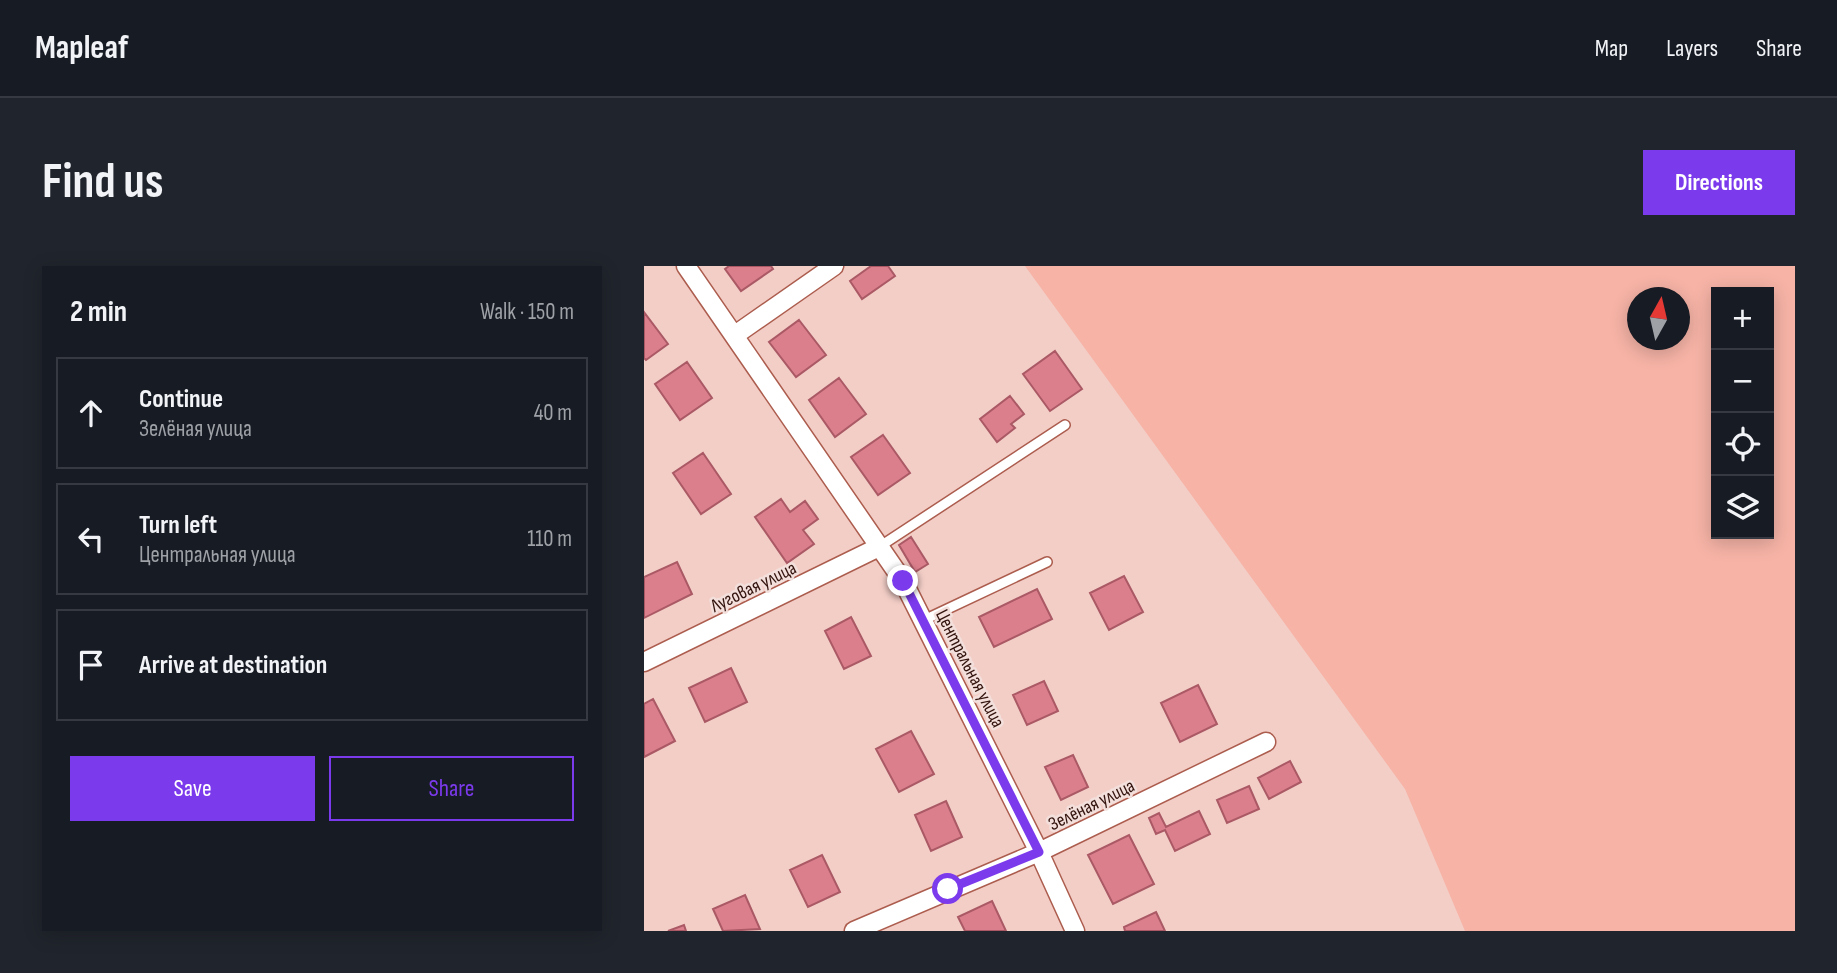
<!DOCTYPE html>
<meta charset="utf-8">
<style>
:root{--surface:#171b24;--page:#20242c;--text:#f1f3f6;--muted:#9ea1a6;--line:#363941;--accent:#7c3aed}
body{margin:0;font-family:"Sofia Sans Condensed",sans-serif;background:var(--page);color:var(--text)}
.controls{position:absolute;right:21px;top:21px;display:grid;overflow:hidden;border-radius:0px;box-shadow:0 4px 18px #0003}
.controls button{width:63px;height:63px;display:grid;place-items:center;padding:0;border:0;border-bottom:2px solid var(--line);background:var(--surface);color:var(--text);font:35px sans-serif}
.compass{position:absolute;left:983px;top:21px;width:63px;height:63px;border-radius:50%;background:var(--surface);box-shadow:0 4px 18px #0003;rotate:8deg}
.stop{position:absolute;width:21px;height:21px;margin:-16px;border:5px solid #7c3aed;border-radius:50%;background:#fff}
.stop.end{background:#7c3aed;border-color:#fff;box-shadow:0 2px 7px #0008}
.list{margin:0;padding:0;list-style:none}
h2{display:flex;justify-content:space-between;align-items:center;height:91px;margin:0;padding:0 28px;font-size:30px}
h2 small{font-size:23px;font-weight:400;color:var(--muted)}
.list li{display:grid;grid-template-columns:46px 1fr auto;gap:21px;align-items:center;box-sizing:border-box;height:112px;margin:0 14px 14px;padding:0 14px;border:2px solid var(--line);border-radius:0px}
.list b{display:block;font-size:26px;white-space:nowrap}
.list p{margin:0;font-size:23px;white-space:nowrap;color:var(--muted)}
.list em{font-size:23px;font-style:normal;color:var(--muted)}
.actions{display:flex;gap:14px;padding:21px 28px}
.actions a{flex:1;padding:16px 0;border:2px solid var(--accent);border-radius:0px;text-align:center;font-size:24px;color:var(--accent)}
.actions .main{background:var(--accent);color:#fff}
.icon{flex:none;width:38px;height:38px;fill:none;stroke:currentColor;stroke-width:2;stroke-linecap:round;stroke-linejoin:round}
.map{position:relative;flex:none;width:1151px;height:665px;overflow:hidden;border-radius:0px}
header{display:flex;align-items:center;gap:42px;box-sizing:border-box;height:98px;padding:0 35px;background:var(--surface);border-bottom:2px solid var(--line)}
header strong{font-size:33px}
nav{display:flex;gap:38px;margin-inline-start:auto;font-size:24px}
.intro{display:flex;align-items:center;justify-content:space-between;box-sizing:border-box;height:168px;padding:0 42px}
h1{margin:0;font-size:49px}
.button{padding:18px 32px;border-radius:0px;background:var(--accent);color:#fff;font-size:24px;font-weight:700}
main{display:flex;gap:42px;padding:0 42px}
aside{flex:1;background:var(--surface);border-radius:0px;box-shadow:0 4px 18px #0003}
.map>svg:first-child{display:block}
.green{fill:#f6b3a6;fill-rule:evenodd}
.building{fill:#db7f8c;stroke:#aa5965;stroke-width:2}
.lines{fill:none;stroke-linecap:round;stroke-linejoin:round}
.lane-casing{stroke:#ac5d4e;stroke-width:12}
.street-casing{stroke:#ac5d4e;stroke-width:21}
.lane{stroke:#fff;stroke-width:9}
.street{stroke:#fff;stroke-width:18}
.route{stroke:#7c3aed;stroke-width:9}
.labels{text-anchor:middle;stroke-width:5;stroke-linejoin:round;paint-order:stroke}
.street-label{font-size:19px;fill:#33130d;stroke:#f3e0dc}
</style>
<header>
<strong>Mapleaf</strong>
<nav><a>Map</a><a>Layers</a><a>Share</a></nav>
</header>
<div class="intro"><h1>Find us</h1><a class="button">Directions</a></div>
<main>
<aside>
<h2>2 min<small>Walk · 150 m</small></h2>
<ul class="list">
<li><svg class="icon" aria-label="ahead" viewBox="0 0 24 24"><path d="M12 20V5M6 11l6-6 6 6"/></svg><div><b>Continue</b><p>Зелёная улица</p></div><em>40 m</em></li>
<li><svg class="icon" aria-label="left" viewBox="0 0 24 24"><path d="M17 20v-9H6M10 6l-5 5 5 5"/></svg><div><b>Turn left</b><p>Центральная улица</p></div><em>110 m</em></li>
<li><svg class="icon" aria-label="arrive" viewBox="0 0 24 24"><path d="M6 21V4h12l-3 4 3 4H6"/></svg><div><b>Arrive at destination</b></div></li>
</ul>
<div class="actions"><a class="main">Save</a><a>Share</a></div>
</aside>
<div class="map">
<svg width="1151" height="665" viewBox="0 0 1151 665">
<rect width="100%" height="100%" fill="#f3cec7"/>
<path class="green" d="M381,0H1151V665H821L761,523ZM1072,26H1125V268H1072ZM994,32H1036V74H994Z"/>
<path class="building" d="M85,0H127L129,3L97,25L81,3Z
M227,0H244L251,10L218,33L206,15Z
M0,46L24,78L2,94L0,92Z
M155,54L182,89L152,111L125,76Z
M411,85L438,123L406,145L379,108Z
M43,96L68,132L36,154L11,118Z
M195,112L222,148L191,171L165,134Z
M366,130L380,148L367,158L371,162L353,176L336,153Z
M239,169L266,207L234,229L207,191Z
M59,187L87,228L57,248L29,207Z
M137,233L146,246L161,235L174,253L159,264L170,278L143,297L111,251Z
M267,271L284,298L271,306L255,279Z
M33,296L48,328L0,352V311Z
M480,310L499,346L465,364L446,327Z
M393,323L408,353L350,381L335,351Z
M207,351L227,390L200,403L181,365Z
M87,402L103,436L61,456L45,422Z
M400,415L414,445L383,459L369,429Z
M554,419L573,458L536,476L517,437Z
M9,433L31,475L0,491V438Z
M267,465L290,508L255,526L232,483Z
M429,489L444,521L417,534L401,501Z
M646,495L657,516L625,533L614,512Z
M605,520L615,543L583,557L573,534Z
M302,535L318,571L287,585L271,549Z
M555,545L566,568L531,585L521,564L512,568L505,552L515,547L522,561Z
M485,569L510,618L469,638L444,589Z
M178,589L196,626L164,641L146,604Z
M101,629L116,663L79,665L69,643Z
M348,635L362,665H321L314,651Z
M512,646L521,665H481L480,661Z
M40,659L42,665H24Z"/>
<g class="lines">
<g class="lane-casing">
<path id="lane" d="M235,281L421,159
M280,354L403,296"/>
</g>
<g class="street-casing">
<path id="street" d="M42,0L259,315L395,586L431,665
M91,69L190,0
M0,396L235,281
M210,665L395,586L622,476"/>
</g>
<use href="#lane" class="lane"/>
<use href="#street" class="street"/>
</g>
<g class="lines">
<path class="route" d="M259,315L395,586L304,623"/>
</g>
<g class="labels">
<g class="street-label">
<text transform="translate(109 320) rotate(-26)" y="7">Луговая улица</text>
<text transform="translate(327 402) rotate(63)" y="7">Центральная улица</text>
<text transform="translate(447 538) rotate(-26)" y="7">Зелёная улица</text>
</g>
</g>
</svg>
<div class="controls">
<button>+</button>
<button>−</button>
<button><svg class="icon" aria-label="locate" viewBox="0 0 24 24"><circle cx="12" cy="12" r="6"/><path d="M12 2v4M12 18v4M2 12h4M18 12h4"/></svg></button>
<button><svg class="icon" aria-label="layers" viewBox="0 0 24 24"><path d="M12 4l9 5-9 5-9-5zM3 14l9 5 9-5"/></svg></button>
</div>
<svg class="compass" viewBox="-18 -18 36 36"><path d="M0-13l5 13h-10z" fill="#e53935"/><path d="M0 13l5-13h-10z" fill="#9ea1a6"/></svg>
<div class="stop" style="left:304px;top:623px"></div>
<div class="stop end" style="left:259px;top:315px"></div>
</div>
</main>
